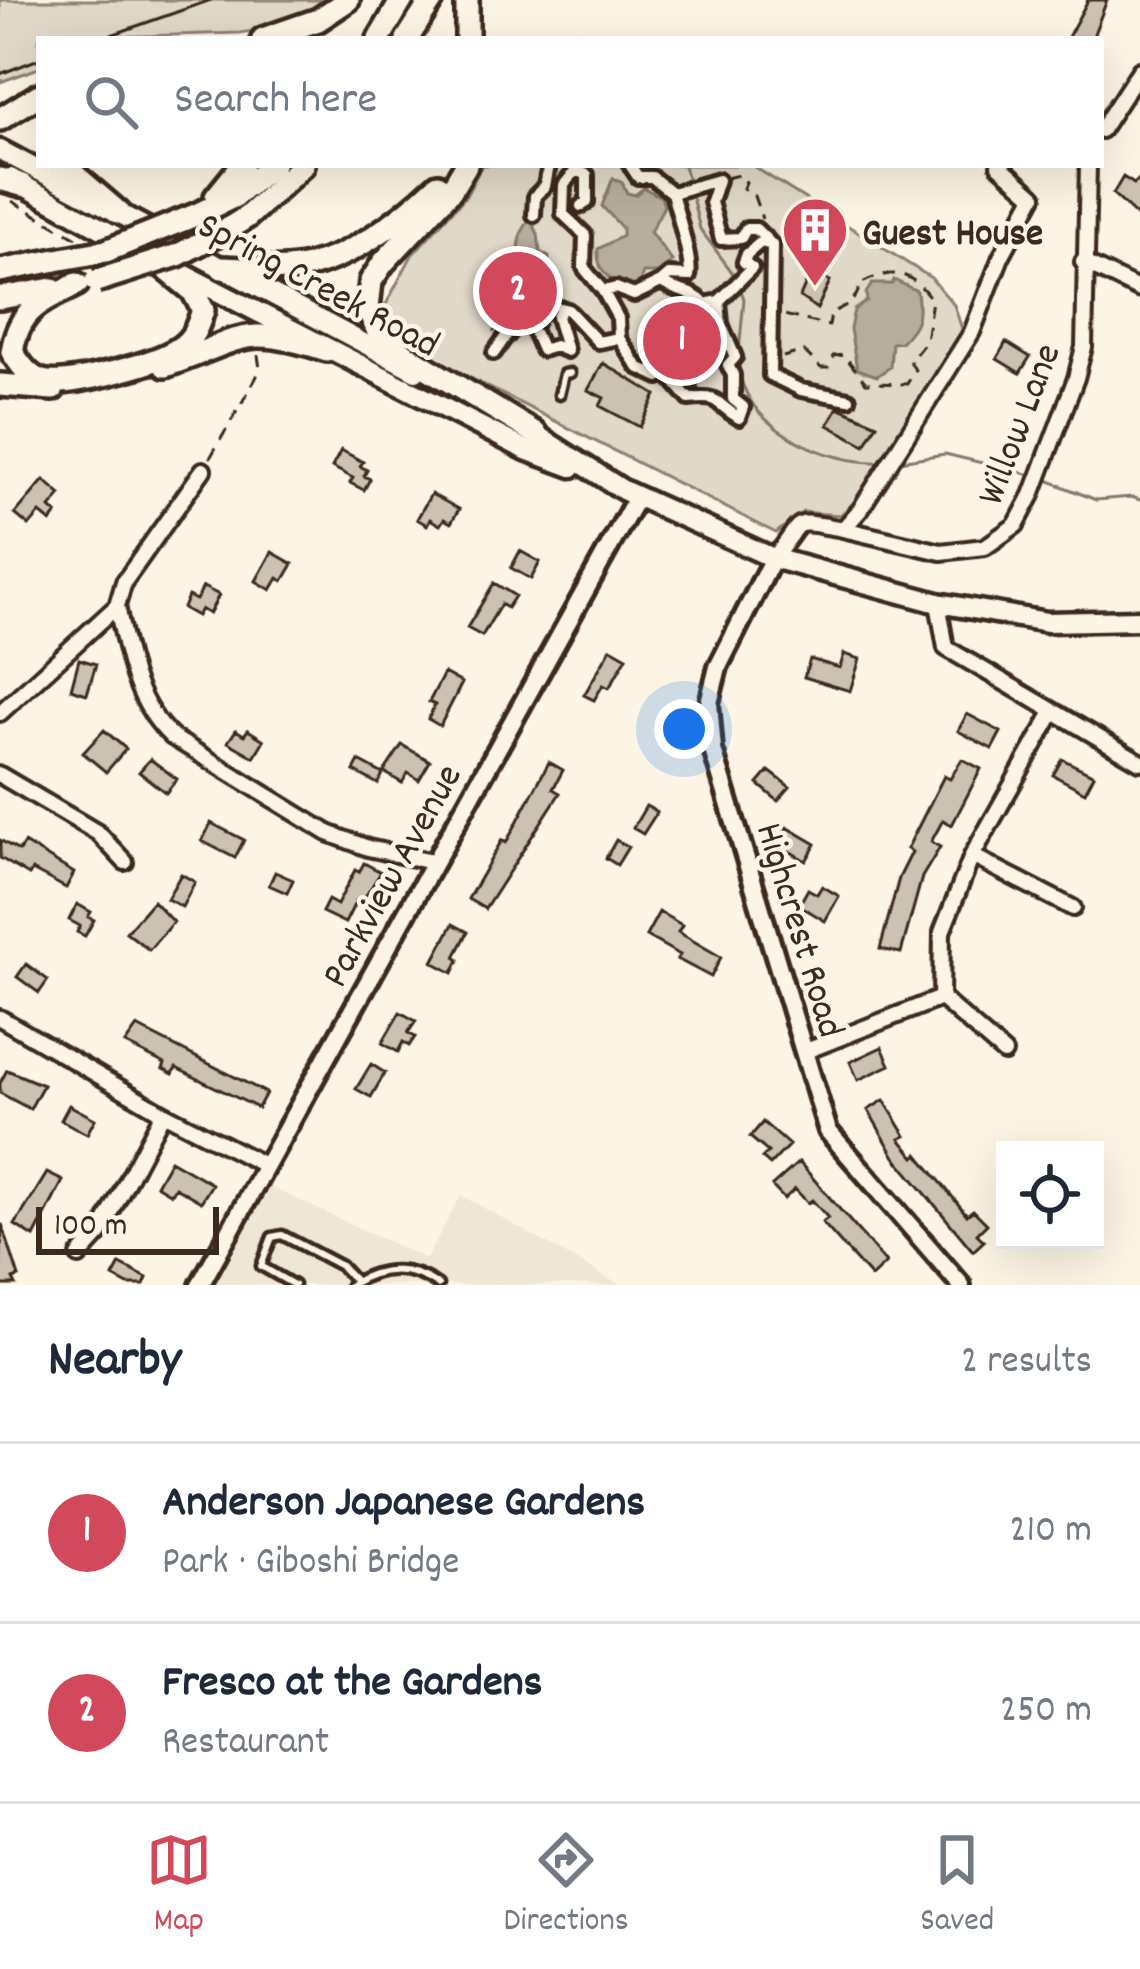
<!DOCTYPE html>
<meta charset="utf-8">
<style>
:root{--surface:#fff;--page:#f6f6f7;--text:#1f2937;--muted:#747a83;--line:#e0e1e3;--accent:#d1495b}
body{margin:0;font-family:Dekko,sans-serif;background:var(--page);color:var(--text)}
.controls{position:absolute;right:36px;bottom:36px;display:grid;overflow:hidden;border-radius:0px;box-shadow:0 12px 48px #0002}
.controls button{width:108px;height:108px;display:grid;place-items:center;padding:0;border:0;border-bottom:3px solid var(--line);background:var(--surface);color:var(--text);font:60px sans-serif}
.scale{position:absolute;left:36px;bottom:30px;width:183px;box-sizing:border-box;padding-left:12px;border:6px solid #3b2a1e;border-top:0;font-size:33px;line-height:42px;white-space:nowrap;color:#3b2a1e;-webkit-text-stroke:9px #fcf5e5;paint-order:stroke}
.you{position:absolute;left:684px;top:729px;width:42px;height:42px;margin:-30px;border:9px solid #fff;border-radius:50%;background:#1a73e8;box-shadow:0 0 0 18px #1a73e833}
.badge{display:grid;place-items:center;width:78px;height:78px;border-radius:50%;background:var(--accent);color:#fff;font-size:39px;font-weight:700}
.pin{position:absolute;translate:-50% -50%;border:6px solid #fff;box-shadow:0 3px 12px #0006}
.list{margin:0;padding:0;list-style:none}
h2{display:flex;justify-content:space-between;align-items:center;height:156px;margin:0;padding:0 48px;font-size:51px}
h2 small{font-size:39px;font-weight:400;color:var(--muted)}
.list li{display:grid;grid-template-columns:78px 1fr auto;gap:36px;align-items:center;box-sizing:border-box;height:180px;padding:0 48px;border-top:3px solid var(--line)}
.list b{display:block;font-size:45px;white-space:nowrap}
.list p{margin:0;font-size:39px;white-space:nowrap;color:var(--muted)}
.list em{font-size:39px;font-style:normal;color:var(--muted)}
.icon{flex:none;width:66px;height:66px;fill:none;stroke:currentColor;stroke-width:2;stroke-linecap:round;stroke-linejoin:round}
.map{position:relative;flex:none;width:1140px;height:1285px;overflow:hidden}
.search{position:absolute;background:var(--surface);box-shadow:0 12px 48px #0002;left:36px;right:36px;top:36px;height:132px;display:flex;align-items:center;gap:30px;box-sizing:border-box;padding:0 42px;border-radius:0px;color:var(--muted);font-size:45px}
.sheet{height:516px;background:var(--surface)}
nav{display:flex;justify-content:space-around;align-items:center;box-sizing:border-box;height:168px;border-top:3px solid var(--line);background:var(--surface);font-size:33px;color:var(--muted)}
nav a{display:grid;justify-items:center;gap:6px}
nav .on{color:var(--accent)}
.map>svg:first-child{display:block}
.built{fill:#eee6d6}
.green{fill:#e0d8c8;stroke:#8e8173;stroke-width:3}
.water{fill:#b7ad9e;stroke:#85796b;stroke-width:3}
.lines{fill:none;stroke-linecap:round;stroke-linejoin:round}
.stream{stroke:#85796b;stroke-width:3}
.building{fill:#ccc2b3;stroke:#3b2a1e;stroke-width:3}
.service-casing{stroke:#3b2a1e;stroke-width:15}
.pedestrian-casing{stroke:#3b2a1e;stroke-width:20}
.minor-casing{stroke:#3b2a1e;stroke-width:22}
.tertiary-casing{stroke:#3b2a1e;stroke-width:26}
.secondary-casing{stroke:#3b2a1e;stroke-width:27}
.primary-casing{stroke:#3b2a1e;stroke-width:30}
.path{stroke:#3b2a1e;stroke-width:3;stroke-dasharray:12 9;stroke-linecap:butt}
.service{stroke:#fcf5e5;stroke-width:6}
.pedestrian{stroke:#fcf5e5;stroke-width:10}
.minor{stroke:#fcf5e5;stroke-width:14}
.tertiary{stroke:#fcf5e5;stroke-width:16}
.secondary{stroke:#fcf5e5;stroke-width:18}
.primary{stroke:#fcf5e5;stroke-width:21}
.rail{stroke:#3b2a1e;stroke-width:3}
.primary-bridge-casing{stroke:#3b2a1e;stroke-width:30;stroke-linecap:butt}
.primary-bridge{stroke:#fcf5e5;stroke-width:21}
.labels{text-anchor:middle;stroke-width:9;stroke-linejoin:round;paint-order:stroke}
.poi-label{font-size:39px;font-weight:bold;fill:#3b2a1e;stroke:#fcf5e5;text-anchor:start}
.street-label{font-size:39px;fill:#3b2a1e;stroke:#fcf5e5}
</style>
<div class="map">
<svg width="1140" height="1285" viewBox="0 0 1140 1285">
<rect width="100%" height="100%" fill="#fcf5e5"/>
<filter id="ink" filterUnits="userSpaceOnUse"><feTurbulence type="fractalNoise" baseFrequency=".00833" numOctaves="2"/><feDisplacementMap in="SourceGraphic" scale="24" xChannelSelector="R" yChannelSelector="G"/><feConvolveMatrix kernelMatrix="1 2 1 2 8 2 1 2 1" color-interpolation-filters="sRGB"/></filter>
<g filter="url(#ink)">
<path class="built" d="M270,1187L426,1259L461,1195L620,1285H215Z"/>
<path class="green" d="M0,0H325L282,27L240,33L39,39V68L0,82Z
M482,165H751L931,278L954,305L963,332L859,498L840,515L803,512L776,533L417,351L393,329L384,308L412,255L466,196Z"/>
<path class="water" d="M613,178L622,182L627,193L635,195L644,188L661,197L664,206L650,232L672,261L661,273H643L638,288C614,286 596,274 598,249L622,236V228L602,206Z
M530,218L538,234L540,252L549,257L547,272L553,278L550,282L519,248L521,234Z
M894,280L917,291C920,316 919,324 901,342L892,343L890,367L877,376L857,369L850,329L854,310L867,301L866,293L872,284H892Z"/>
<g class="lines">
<path class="stream" d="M541,39C562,34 585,24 602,39
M684,165L700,229L735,276
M739,352L744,299L739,285
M739,361C738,427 829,465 883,462
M899,461L945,454L1036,476
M1045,479L1096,500L1132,497L1140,500"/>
</g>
<path class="building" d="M1088,0H1107L1092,39H1067Z
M1123,177L1134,184L1140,178V219L1113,194Z
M811,272L830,281L817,309L800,297Z
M505,275L554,301L542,328L535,324L527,329L522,327L515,340L511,327L495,330L503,316L488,309Z
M698,322L699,330L713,340L694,357L691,350L680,348L674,341Z
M1006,342L1030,357L1020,373L997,359Z
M603,363L656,395L640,427L600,406L604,398L588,390Z
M693,363L705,369L696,388L685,379Z
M838,407L877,424L865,445L828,425Z
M341,450L363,462L360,466L367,470L364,476L370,479L364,490L350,483L353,478L332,467Z
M44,480L61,495L50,508L57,514L51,522L40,513L29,526L15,514Z
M431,494L459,509L451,523L444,519L440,525L430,519L427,525L417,519Z
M520,551L540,562L531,579L511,568Z
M272,552L293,564L283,581L278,578L271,590L256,581Z
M494,583L515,596L507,608L501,604L482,636L467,628Z
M203,587L219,595L209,614L201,609L197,616L183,608L188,596L196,600Z
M611,648L627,657L609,688L603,685L594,700L584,695Z
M844,654L860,659L850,691L804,677L810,659L840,668Z
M79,659L96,664L87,694L71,689Z
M444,673L462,683L440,726L428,719L435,705L429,702Z
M967,714L1001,732L992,749L958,731Z
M104,730L126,749L106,772L83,753Z
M236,730L244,735L248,730L264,740L254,757L228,742Z
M402,745L430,761L419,780L408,773L402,783L384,772Z
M150,759L177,779L166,793L139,772Z
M962,759L981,769L952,825L943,820L931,842L940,847L922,877L901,953L880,949L899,878L912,852L907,849L944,776L950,779Z
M1062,759L1094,775L1085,792L1053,775Z
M359,761L383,774L378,784L354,771Z
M549,762L563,770L553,789L560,793L485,909L468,899L502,840L506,843Z
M769,771L790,787L778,801L758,784Z
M646,806L657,812L643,834L633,828Z
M211,823L244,840L235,858L202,841Z
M787,827L816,844L806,861L777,844Z
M0,840L19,851L24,843L74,873L66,888L32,870L29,875L0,858Z
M616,840L628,847L617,865L606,858Z
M364,863L381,872L361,903L356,901L345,923L322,912L328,900L337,905L355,870L359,872Z
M275,872L293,880L287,893L269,885Z
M181,874L195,882L182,907L167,899Z
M822,886L839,896L825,921L799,905L808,889L817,894Z
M153,901L173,922L149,950L126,932Z
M77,904L91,912L88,917L94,920L85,936L77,932L80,926L69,920Z
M659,912L682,925L678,932L721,957L711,977L677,959L680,955L646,936Z
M453,924L468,932L455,957L459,960L453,973L433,962Z
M26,964L48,980L39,993L17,977Z
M400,1012L416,1021L408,1033L415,1037L409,1046L403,1042L398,1052L382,1043Z
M137,1027L266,1093L258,1108L176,1068L173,1074L163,1069L165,1064L125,1044Z
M882,1047L890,1065L858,1080L850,1062Z
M371,1064L385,1073L371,1097L356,1089Z
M7,1070L43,1085L30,1109L0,1093V1083Z
M884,1100L906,1136L900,1139L915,1157L918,1154L967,1215L973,1210L987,1224L977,1234L984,1241L973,1251L895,1157L868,1110Z
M69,1105L95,1119L87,1134L61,1120Z
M763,1122L789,1145L770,1165L762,1158L768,1152L750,1137Z
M170,1160L212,1184L201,1202L175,1187L171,1194L156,1185Z
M799,1162L886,1263L871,1277L822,1222L828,1218L812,1200L808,1203L795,1189L784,1199L772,1186Z
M47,1173L63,1181L34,1237L15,1225Z
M2,1224L19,1277L13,1279L16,1285H0Z
M120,1264L147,1278L144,1285H128L113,1277Z"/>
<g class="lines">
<g class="service-casing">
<path id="service" d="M559,395L564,374L570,373
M294,1285L261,1266L272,1237L282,1235L341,1266L355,1281
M350,1285C380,1266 409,1265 438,1285"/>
</g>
<g class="pedestrian-casing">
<path id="pedestrian" d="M575,165L576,170L564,185L563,214L585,235L584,268L603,291
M630,165L638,177H652L672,193C677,211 693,263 689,276L669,275L661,282
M576,170L587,175V202L581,206
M672,193L718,180L711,202L721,239L741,238L746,229H756L770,243
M534,215L535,196L545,186L549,165
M699,309L708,319L707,325L721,324
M535,334L542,350L555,346L567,351L557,317L561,308L568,310L598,342L619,338L638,367L659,377L666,372L689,399C722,395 712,402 739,418L743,407L733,399V375L728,365L735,357L721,324L719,301
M619,338L618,318L603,291L616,288L634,295L661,282C677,293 690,289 705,304L719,301L752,268L744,262L747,254L761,242L772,245L770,375L801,390L849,399
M494,353L506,336
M668,364H679L684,357
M666,372L668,364L661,339L705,304"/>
</g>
<g class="minor-casing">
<path id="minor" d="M1101,130L1140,70
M1083,262L1140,290
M843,529L941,552L985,547L1016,525L1032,495L1076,378L1084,347L1088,165
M773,558C808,521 784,518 843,529L860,510L972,332L1001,257L1034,196L999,165
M938,603L946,648L1140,762
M117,606C127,654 135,703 172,737L328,833L368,848L432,862
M0,713L117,606L124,582L203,470
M0,775L98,833L125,862
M972,856L1073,908
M941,998L942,932L972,856L1052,714
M941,998L1004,1053
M0,1018L163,1113L266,1166
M806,1051L941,998
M79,1256L100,1233L163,1113"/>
</g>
<g class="tertiary-casing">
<path id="tertiary" d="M773,558L718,667L709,703L713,750L828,1131L961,1285
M200,1285L637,497"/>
</g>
<g class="secondary-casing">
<path id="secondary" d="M0,150L416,371
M10,178L133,246
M178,271L526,450L572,467
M526,428L623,490L773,558L938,603L1047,622L1140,620"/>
</g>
<g class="primary-casing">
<path id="primary" d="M467,0V39
M263,39L318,20L348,0
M379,39L402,0
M407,39L432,0
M0,119L39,95
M63,165L118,212
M466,165L451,190L383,263L371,281L368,309L379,334L409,357L535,433
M0,179L22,185
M216,197L242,165
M198,214L235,196L273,165
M231,227L247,217L303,165
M222,268C251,269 281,272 309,266C356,255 403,218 438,185
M0,271L56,260
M77,284C41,302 19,308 12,352C21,365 30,380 47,382C73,385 156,364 178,349C193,340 198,326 203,310L193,291L148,254
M0,298L53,289
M165,366C242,340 242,322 327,350
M0,385L53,389"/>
</g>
<path class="path" d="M726,178L738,175L746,182L743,188L754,196L762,219
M12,201L77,238
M783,357L804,351L821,368H828L833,356L844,355L866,383L907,384L915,370L910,361L926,341L932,300C911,271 894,267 860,284C858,301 844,307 831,313L829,326L784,315
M210,458L256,378L260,369L258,355"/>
<use href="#service" class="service"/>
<use href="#pedestrian" class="pedestrian"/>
<use href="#minor" class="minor"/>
<use href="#tertiary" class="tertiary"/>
<use href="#secondary" class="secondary"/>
<use href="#primary" class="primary"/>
<path class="rail" d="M100,39L211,0
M0,74L39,59"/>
<g class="primary-bridge-casing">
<path id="primary-bridge" d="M56,260L106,251L198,214
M96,281L178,255L231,227"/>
</g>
<use href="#primary-bridge" class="primary-bridge"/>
</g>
</g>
<defs>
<g id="building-pin" transform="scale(3.45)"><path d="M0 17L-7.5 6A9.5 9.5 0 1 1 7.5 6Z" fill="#d1495b" stroke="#fcf5e5"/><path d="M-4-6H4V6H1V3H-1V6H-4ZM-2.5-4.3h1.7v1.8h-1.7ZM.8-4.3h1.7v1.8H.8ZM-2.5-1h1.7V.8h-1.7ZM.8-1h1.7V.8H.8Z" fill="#fff"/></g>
</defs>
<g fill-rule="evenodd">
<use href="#building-pin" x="815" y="230"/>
</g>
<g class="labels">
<g class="poi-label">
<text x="862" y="244">Guest House</text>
</g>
<g class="street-label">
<text transform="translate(320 282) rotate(28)" y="14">Spring Creek Road</text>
<text transform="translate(1016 423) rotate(-69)" y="14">Willow Lane</text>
<text transform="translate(389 874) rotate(-61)" y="14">Parkview Avenue</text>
<text transform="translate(803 929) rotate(73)" y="14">Highcrest Road</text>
</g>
</g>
</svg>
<div class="controls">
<button><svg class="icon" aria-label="locate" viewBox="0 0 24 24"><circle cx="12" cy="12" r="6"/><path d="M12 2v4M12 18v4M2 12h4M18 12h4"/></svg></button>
</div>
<div class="scale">100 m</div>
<div class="you"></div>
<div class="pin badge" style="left:682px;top:341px">1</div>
<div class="pin badge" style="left:518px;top:291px">2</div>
<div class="search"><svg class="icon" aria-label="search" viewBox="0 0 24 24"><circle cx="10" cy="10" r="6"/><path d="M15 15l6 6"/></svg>Search here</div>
</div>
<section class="sheet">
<h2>Nearby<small>2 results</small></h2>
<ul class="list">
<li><span class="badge">1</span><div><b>Anderson Japanese Gardens</b><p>Park · Giboshi Bridge</p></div><em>210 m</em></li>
<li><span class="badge">2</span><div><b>Fresco at the Gardens</b><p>Restaurant</p></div><em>250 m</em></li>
</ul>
</section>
<nav>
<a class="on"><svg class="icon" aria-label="map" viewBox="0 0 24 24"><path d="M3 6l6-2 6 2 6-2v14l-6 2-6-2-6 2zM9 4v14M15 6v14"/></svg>Map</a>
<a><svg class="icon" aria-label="directions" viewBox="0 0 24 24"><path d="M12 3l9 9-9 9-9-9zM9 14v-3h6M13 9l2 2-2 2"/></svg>Directions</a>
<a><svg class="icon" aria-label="saved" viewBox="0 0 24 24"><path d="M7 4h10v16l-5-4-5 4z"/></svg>Saved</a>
</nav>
